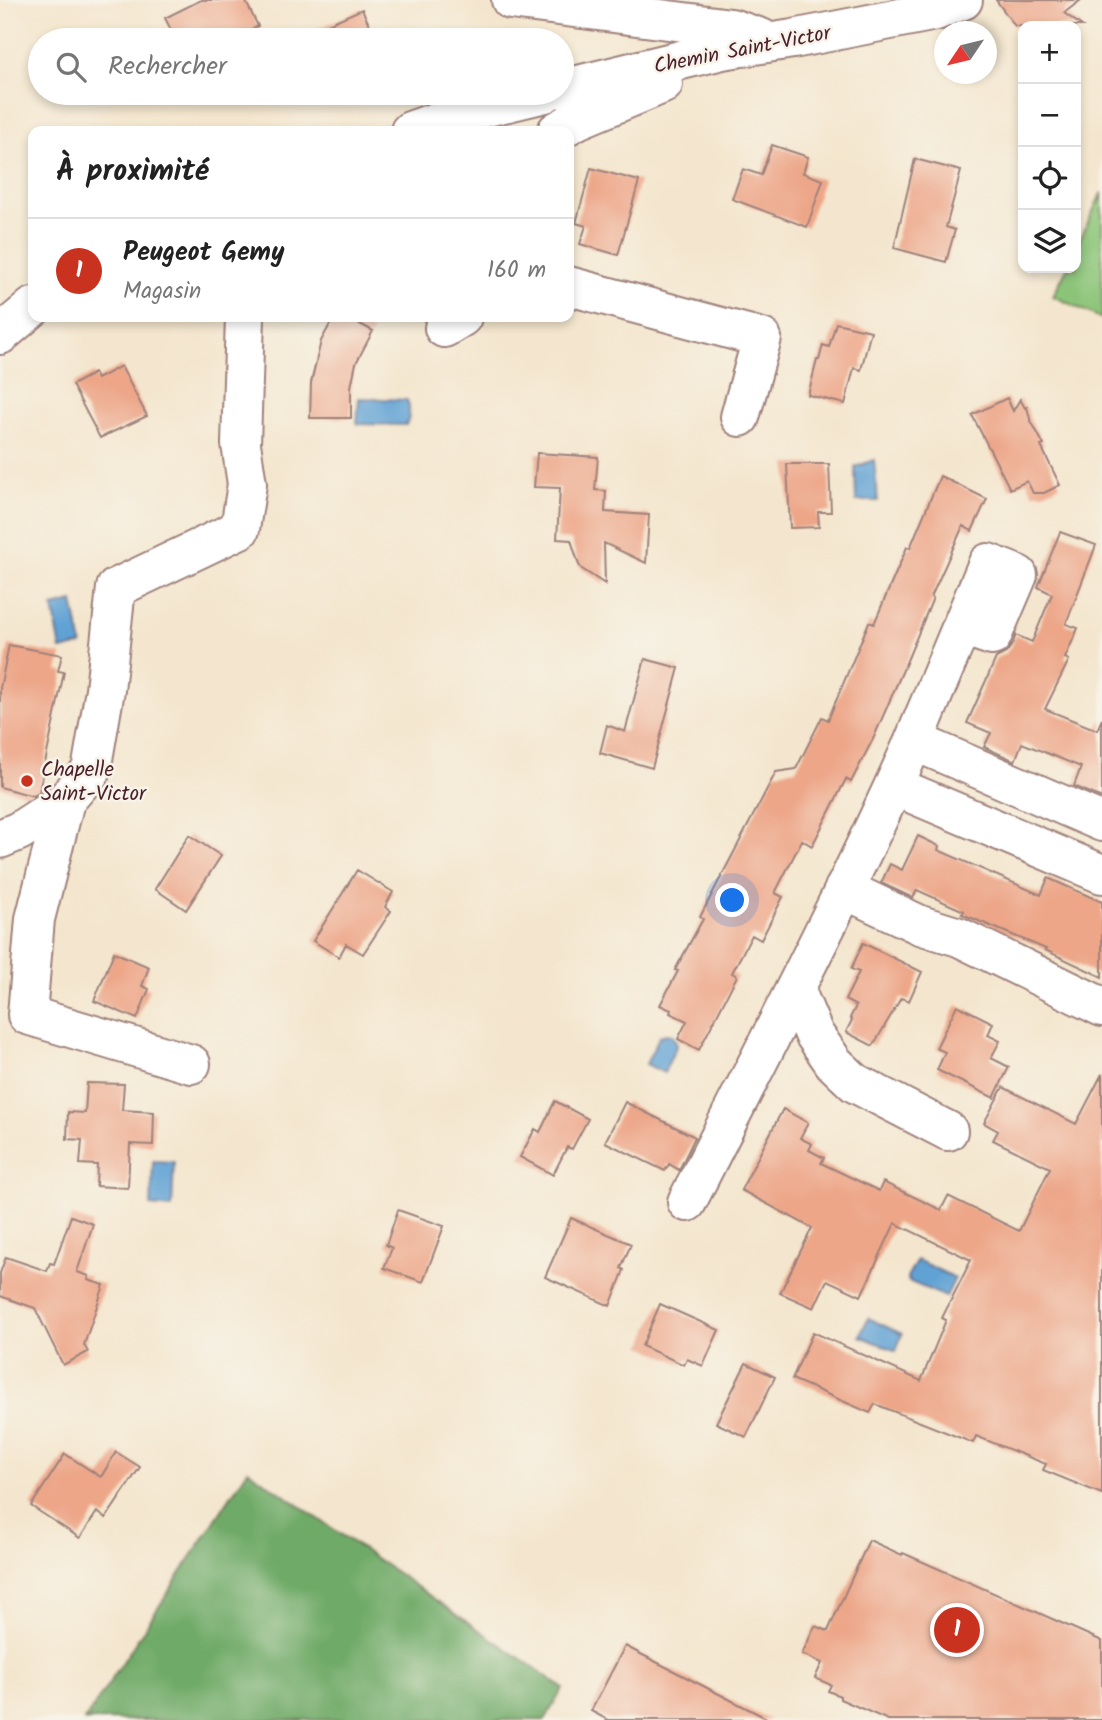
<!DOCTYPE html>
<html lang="fr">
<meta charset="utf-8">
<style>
:root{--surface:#fff;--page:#f2f2f2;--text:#222;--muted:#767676;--line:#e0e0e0;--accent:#c8321e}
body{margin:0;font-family:Kalam,sans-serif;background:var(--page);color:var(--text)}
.controls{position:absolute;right:21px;top:21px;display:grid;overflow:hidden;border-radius:14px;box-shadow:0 4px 10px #0003}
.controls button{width:63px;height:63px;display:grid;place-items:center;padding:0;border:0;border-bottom:2px solid var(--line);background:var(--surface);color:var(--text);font:35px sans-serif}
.compass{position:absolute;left:934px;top:21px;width:63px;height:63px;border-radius:50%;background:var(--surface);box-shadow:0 4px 10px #0003;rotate:235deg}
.you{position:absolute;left:733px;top:901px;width:24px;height:24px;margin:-18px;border:5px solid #fff;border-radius:50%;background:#1a73e8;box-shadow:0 0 0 10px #1a73e833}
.badge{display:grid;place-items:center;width:46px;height:46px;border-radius:50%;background:var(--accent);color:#fff;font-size:23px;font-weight:700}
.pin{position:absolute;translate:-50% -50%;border:4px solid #fff;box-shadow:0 2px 7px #0006}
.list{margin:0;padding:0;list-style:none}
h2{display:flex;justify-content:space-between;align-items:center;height:91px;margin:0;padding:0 28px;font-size:30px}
h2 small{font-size:23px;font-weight:400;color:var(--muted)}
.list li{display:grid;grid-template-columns:46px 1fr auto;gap:21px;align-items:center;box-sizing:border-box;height:105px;padding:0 28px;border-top:2px solid var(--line)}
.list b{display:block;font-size:26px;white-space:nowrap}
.list p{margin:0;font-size:23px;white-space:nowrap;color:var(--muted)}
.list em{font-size:23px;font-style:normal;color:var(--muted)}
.icon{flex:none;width:38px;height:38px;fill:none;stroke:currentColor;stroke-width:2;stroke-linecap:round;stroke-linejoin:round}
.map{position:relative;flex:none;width:1102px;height:1720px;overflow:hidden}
.search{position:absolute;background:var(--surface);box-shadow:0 4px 10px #0003;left:28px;top:28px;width:546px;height:77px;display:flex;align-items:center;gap:18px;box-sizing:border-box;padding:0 24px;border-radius:38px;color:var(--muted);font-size:26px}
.panel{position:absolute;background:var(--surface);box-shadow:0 4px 10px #0003;left:28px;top:126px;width:546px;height:196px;border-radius:14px}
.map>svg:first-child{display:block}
.green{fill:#8bc478;stroke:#6a7252;stroke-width:2}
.forest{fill:#70aa68;stroke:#5d644a;stroke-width:2}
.water{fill:#60a2d4;stroke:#556080;stroke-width:2}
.building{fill:#eda688}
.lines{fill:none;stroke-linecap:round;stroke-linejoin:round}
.minor-casing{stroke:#9f827c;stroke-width:42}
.minor{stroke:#fff;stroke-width:38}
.poi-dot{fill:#c8321e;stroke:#f7f3e8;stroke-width:2.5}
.labels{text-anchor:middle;stroke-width:5;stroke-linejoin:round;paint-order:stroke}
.street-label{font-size:21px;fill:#4a1f2b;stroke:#f7f3e8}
.poi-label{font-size:21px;fill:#4a1f2b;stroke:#f7f3e8;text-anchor:start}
</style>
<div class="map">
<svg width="1102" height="1720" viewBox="0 0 1102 1720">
<rect width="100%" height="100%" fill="#f7f3e8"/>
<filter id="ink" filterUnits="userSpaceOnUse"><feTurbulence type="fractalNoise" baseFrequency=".0143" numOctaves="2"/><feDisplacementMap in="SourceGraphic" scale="14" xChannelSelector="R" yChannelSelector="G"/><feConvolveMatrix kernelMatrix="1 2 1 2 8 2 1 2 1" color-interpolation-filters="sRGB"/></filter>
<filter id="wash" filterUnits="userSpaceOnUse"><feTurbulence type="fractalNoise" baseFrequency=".00686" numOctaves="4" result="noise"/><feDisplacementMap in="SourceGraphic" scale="28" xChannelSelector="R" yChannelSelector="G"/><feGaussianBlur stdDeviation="1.57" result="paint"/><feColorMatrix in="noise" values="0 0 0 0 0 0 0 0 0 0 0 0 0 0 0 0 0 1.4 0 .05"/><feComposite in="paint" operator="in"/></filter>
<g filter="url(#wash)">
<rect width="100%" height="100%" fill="#f4e6ce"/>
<path class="green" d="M1102,192V319L1053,296L1067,268H1076V248Z"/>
<path class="forest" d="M248,1470L563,1688L545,1720H85Z"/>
<path class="water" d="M359,398L407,400C410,406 410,419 406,425L357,424Z
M874,460L878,501H856L855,467Z
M73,602L82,645L61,650L53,607Z
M665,1034L672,1035L677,1044L664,1073L646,1064L660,1035L662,1036Z
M153,1161L174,1162L172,1208L151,1206Z
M917,1260L955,1278L946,1297L908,1281L907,1278Z
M868,1318L902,1334L896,1351L860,1336Z"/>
<g id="blocks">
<path class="building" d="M201,0H245L258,26L231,40H176L165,18Z
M996,0H1081L1064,13L1082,26H1015Z
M362,9L376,40H292Z
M772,145L808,157L803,173L823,180L807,227L732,199L743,169L761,175Z
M915,159L961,171L946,227L955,230L946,262L894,248Z
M591,168L639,181L618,255L580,244L586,226L576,223Z
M334,317H347L373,331L356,363L351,387V418H310L311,383L321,341Z
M836,323L871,331L861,370L854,368L845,404L808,395L817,360H819L823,345L829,347Z
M121,366L147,416L100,438L72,385L94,373L97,379Z
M1007,398L1013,411L1020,399L1025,408L1027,407L1030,419L1044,445L1041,446L1060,485L1044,493H1033L1027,481L1010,489L972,415Z
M537,453L598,457L595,490L606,491L605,512L649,515L646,563L604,543L605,584L582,569L579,565L571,540L557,539L560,488L534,487Z
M787,464H829L831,512H818L819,527L790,528Z
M940,476L987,499L972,531L963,526L931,597L933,598L906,663L874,737L851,782L846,779L812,846L802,840L775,893L783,897L761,940L752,935L732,973L737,976L699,1050L678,1039L687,1021L670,1013L671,1010L660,1005L678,971L675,970L703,919L700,917L776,772L796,769L822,717L828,720L869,622L874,624L907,547L910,548Z
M1060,532L1096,545L1066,624L1078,628L1065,658L1069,660L1045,709L1097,730L1102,719V798L1074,786L1081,767L1022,743L1015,761L984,747L991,733L967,723L996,658L1006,653L1012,645L1016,635L1032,642L1052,594L1038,587Z
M9,645L62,655L58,671L64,672L39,792L33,796L0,787V688Z
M645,659L679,668L652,768L600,753L607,725L625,732Z
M189,835L221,856L186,910L155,889Z
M918,836L939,846L938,850L1041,895L1048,878L1102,902V977L1045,950L1046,949L962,914L964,911L917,890L913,898L881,883L890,864L902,870Z
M357,870L393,892L385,907L391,911L363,954L346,944L339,957L313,941Z
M863,943L922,972L909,1001L901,998L873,1046L846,1032L852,1020L850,1018L856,1006L845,1000L859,972L851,969Z
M114,952L149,967L142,986L149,989L137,1019L94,1001Z
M957,1005L993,1023L988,1035L1000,1041L991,1058L1009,1067L994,1098L937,1070L945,1052L936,1048Z
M1102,1074V1494L1043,1470L1046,1464L976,1436L973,1443L875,1404L870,1413L792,1379L813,1332L921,1381L946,1320L942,1318L971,1260L895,1223L861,1296L827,1280L814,1308L780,1293L812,1228L741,1190L783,1109L808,1123L800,1138L812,1144L809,1150L824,1158L821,1163L879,1191L883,1182L941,1210L948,1196L1019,1231L1050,1168L993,1140L998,1131L984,1123L1003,1087L1076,1124Z
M87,1083L124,1084L122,1110L154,1112L153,1145L130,1144L128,1188L96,1186L97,1165L80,1164L82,1140L67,1139L68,1112L85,1113Z
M555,1101L588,1119L572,1149L567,1147L553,1175L520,1157L535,1129L540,1132Z
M625,1102L695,1137L679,1170L669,1164L665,1171L605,1142Z
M398,1210L444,1226L423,1282L384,1268L392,1248L386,1245Z
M71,1216L93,1224L77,1272L89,1276L88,1280L104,1285L84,1345L88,1352L63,1365L35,1308L0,1296V1273L6,1257L47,1271L50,1263L54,1264Z
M571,1218L631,1244L621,1268L624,1270L610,1306L545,1277Z
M660,1304L719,1330L703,1366L687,1359L684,1365L642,1346Z
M746,1363L775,1377L746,1437L716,1423Z
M116,1452L140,1467L106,1518L97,1512L80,1538L31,1506L65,1454L101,1477Z
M869,1540L902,1555L903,1553L1102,1641V1720H888L840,1699V1696L828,1691L831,1685L815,1678L822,1663L802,1654L815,1626L828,1631Z
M625,1646L719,1694L770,1720H608L591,1711Z"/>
</g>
</g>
<g filter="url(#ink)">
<use href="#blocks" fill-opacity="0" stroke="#9f827c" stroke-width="2"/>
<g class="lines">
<g class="minor-casing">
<path id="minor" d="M511,0L731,28L761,38
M562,89L722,50L793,39L936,11L963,0
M410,131L458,114L545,93
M557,131L577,120L663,84
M569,286L762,338L740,417
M444,328L462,317
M0,335L33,307
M962,626L992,636L1018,575L988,563L914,741L1102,822
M894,786L1102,874
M65,801L35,919L27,1015L191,1064
M0,839L19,831L65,801L91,771L105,690L116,588L240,529L247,484L241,444L245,317
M844,889L920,925L959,937L1102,1007
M795,989L814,1034L834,1063L855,1083L948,1131
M687,1202C764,1049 844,897 914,741"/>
</g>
<use href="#minor" class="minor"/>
</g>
</g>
<circle class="poi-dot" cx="27" cy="781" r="7"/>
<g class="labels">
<g class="street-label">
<text transform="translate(742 49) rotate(-11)" y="7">Chemin Saint-Victor</text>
</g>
<g class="poi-label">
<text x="41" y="776">Chapelle<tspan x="41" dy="24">Saint-Victor</tspan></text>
</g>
</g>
</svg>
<div class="controls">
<button>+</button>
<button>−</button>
<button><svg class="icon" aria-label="locate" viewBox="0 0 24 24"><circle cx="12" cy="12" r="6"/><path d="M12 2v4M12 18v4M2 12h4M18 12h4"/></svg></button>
<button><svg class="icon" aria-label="layers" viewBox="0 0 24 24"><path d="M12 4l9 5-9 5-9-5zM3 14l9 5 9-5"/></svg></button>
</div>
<svg class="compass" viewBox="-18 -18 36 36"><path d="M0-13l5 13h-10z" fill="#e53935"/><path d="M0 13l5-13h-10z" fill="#767676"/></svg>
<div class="you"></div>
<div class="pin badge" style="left:957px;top:1630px">1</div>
<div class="search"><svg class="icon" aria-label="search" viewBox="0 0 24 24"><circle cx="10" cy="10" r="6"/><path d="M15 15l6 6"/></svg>Rechercher</div>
<section class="panel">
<h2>À proximité<small></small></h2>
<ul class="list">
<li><span class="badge">1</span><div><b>Peugeot Gemy</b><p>Magasin</p></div><em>160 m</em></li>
</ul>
</section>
</div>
